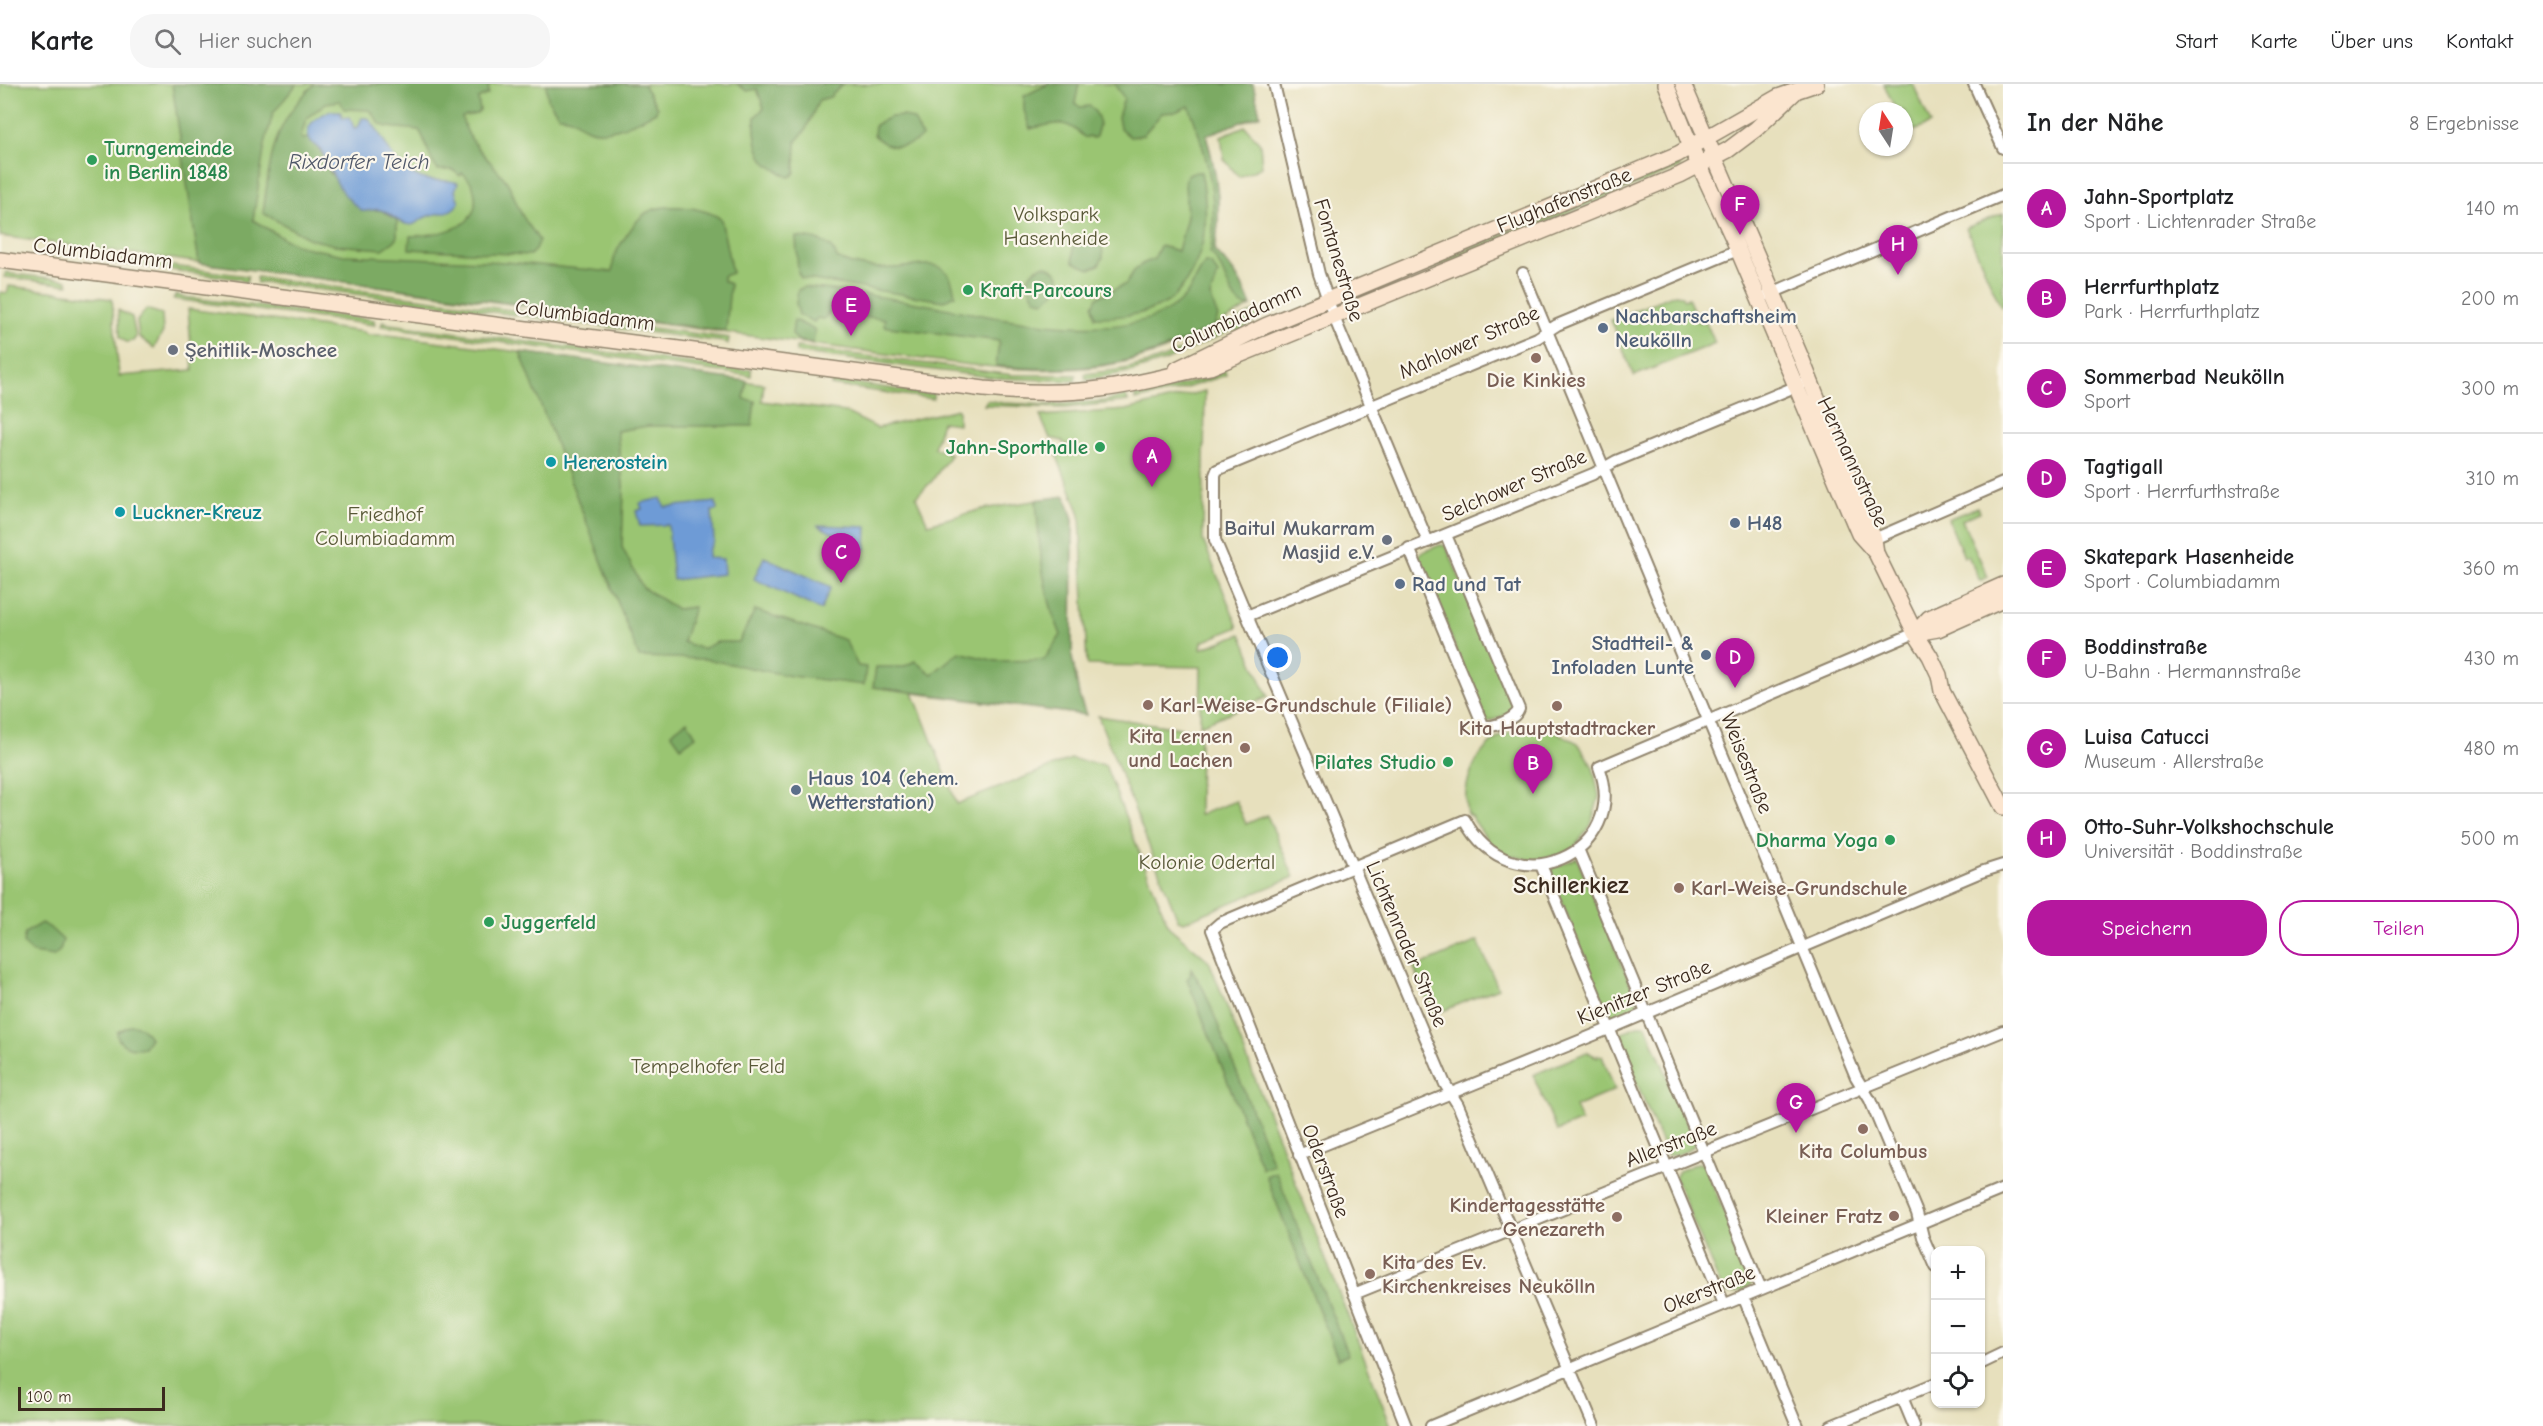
<!DOCTYPE html>
<html lang="de">
<meta charset="utf-8">
<style>
:root{--surface:#fff;--page:#f6f6f6;--text:#202124;--muted:#757577;--line:#e0e0e0;--accent:#b5179e}
body{margin:0;font-family:"Comic Neue",sans-serif;background:var(--page);color:var(--text)}
.controls{position:absolute;right:18px;bottom:18px;display:grid;overflow:hidden;border-radius:12px;box-shadow:0 2px 4px #0004}
.controls button{width:54px;height:54px;display:grid;place-items:center;padding:0;border:0;border-bottom:2px solid var(--line);background:var(--surface);color:var(--text);font:30px sans-serif}
.compass{position:absolute;left:1859px;top:18px;width:54px;height:54px;border-radius:50%;background:var(--surface);box-shadow:0 2px 4px #0004;rotate:348deg}
.scale{position:absolute;left:18px;bottom:15px;width:147px;box-sizing:border-box;padding-left:6px;border:3px solid #3b2a1e;border-top:0;font-size:16px;line-height:21px;white-space:nowrap;color:#3b2a1e;-webkit-text-stroke:4px #fbf7ec;paint-order:stroke}
.you{position:absolute;left:1278px;top:574px;width:21px;height:21px;margin:-15px;border:4px solid #fff;border-radius:50%;background:#1a73e8;box-shadow:0 0 0 9px #1a73e833}
.badge{display:grid;place-items:center;width:39px;height:39px;border-radius:50%;background:var(--accent);color:#fff;font-size:20px;font-weight:700}
.pin{position:absolute;translate:-50% -50px;filter:drop-shadow(0 2px 3px #0008)}
.pin::after{content:'';position:absolute;top:32px;width:21px;height:18px;background:inherit;clip-path:polygon(0 0,100% 0,50% 100%)}
.list{margin:0;padding:0;list-style:none}
h2{display:flex;justify-content:space-between;align-items:center;height:78px;margin:0;padding:0 24px;font-size:26px}
h2 small{font-size:20px;font-weight:400;color:var(--muted)}
.list li{display:grid;grid-template-columns:39px 1fr auto;gap:18px;align-items:center;box-sizing:border-box;height:90px;padding:0 24px;border-top:2px solid var(--line)}
.list b{display:block;font-size:22px;white-space:nowrap}
.list p{margin:0;font-size:20px;white-space:nowrap;color:var(--muted)}
.list em{font-size:20px;font-style:normal;color:var(--muted)}
.actions{display:flex;gap:12px;padding:18px 24px}
.actions a{flex:1;padding:14px 0;border:2px solid var(--accent);border-radius:24px;text-align:center;font-size:21px;color:var(--accent)}
.actions .main{background:var(--accent);color:#fff}
.icon{flex:none;width:33px;height:33px;fill:none;stroke:currentColor;stroke-width:2;stroke-linecap:round;stroke-linejoin:round}
.map{position:relative;flex:none;width:2003px;height:1342px;overflow:hidden}
header{display:flex;align-items:center;gap:36px;box-sizing:border-box;height:84px;padding:0 30px;background:var(--surface);border-bottom:2px solid var(--line)}
header strong{font-size:28px}
nav{display:flex;gap:33px;margin-inline-start:auto;font-size:21px}
.search{width:420px;height:54px;background:var(--page);display:flex;align-items:center;gap:15px;box-sizing:border-box;padding:0 21px;border-radius:24px;color:var(--muted);font-size:22px}
main{display:flex}
aside{flex:1;background:var(--surface)}
.map>svg:first-child{display:block}
.green{fill:#9ac572;stroke:#6a7848;stroke-width:1.5}
.forest{fill:#7baa64;stroke:#5b6a41;stroke-width:1.5}
.water{fill:#6e9bd6;stroke:#54627a;stroke-width:1.5}
.lines{fill:none;stroke-linecap:round;stroke-linejoin:round}
.street-casing{stroke:#91856e;stroke-width:14}
.secondary-casing{stroke:#91856e;stroke-width:18}
.street{stroke:#fff;stroke-width:10}
.secondary{stroke:#fbe5cf;stroke-width:15}
.leisure-dot{fill:#2e9e5b;stroke:#fbf7ec;stroke-width:2}
.service-dot{fill:#5c6f8a;stroke:#fbf7ec;stroke-width:2}
.worship-dot{fill:#6b7280;stroke:#fbf7ec;stroke-width:2}
.education-dot{fill:#8d6e63;stroke:#fbf7ec;stroke-width:2}
.culture-dot{fill:#0f9aa8;stroke:#fbf7ec;stroke-width:2}
.labels{text-anchor:middle;stroke-width:4.5;stroke-linejoin:round;paint-order:stroke}
.leisure-label{font-size:21px;font-weight:bold;fill:#27864d;stroke:#fbf7ec;text-anchor:start}
.street-label{font-size:21px;fill:#3b2a1e;stroke:#fbf7ec}
.park-label{font-size:21px;fill:#585837;stroke:#fbf7ec}
.service-label{font-size:21px;font-weight:bold;fill:#4e5e75;stroke:#fbf7ec;text-anchor:start}
.worship-label{font-size:21px;font-weight:bold;fill:#5b616d;stroke:#fbf7ec;text-anchor:start}
.education-label{font-size:21px;font-weight:bold;fill:#785e54;stroke:#fbf7ec}
.culture-label{font-size:21px;font-weight:bold;fill:#0d838f;stroke:#fbf7ec;text-anchor:start}
.water-label{font-size:22px;font-style:italic;fill:#4f5768;stroke:#fbf7ec}
.quarter-label{font-size:24px;font-weight:bold;fill:#3b2a1e;stroke:#fbf7ec}
</style>
<header>
<strong>Karte</strong>
<div class="search"><svg class="icon" aria-label="search" viewBox="0 0 24 24"><circle cx="10" cy="10" r="6"/><path d="M15 15l6 6"/></svg>Hier suchen</div>
<nav><a>Start</a><a>Karte</a><a>Über uns</a><a>Kontakt</a></nav>
</header>
<main>
<div class="map">
<svg width="2003" height="1342" viewBox="0 0 2003 1342">
<rect width="100%" height="100%" fill="#fbf7ec"/>
<filter id="ink" filterUnits="userSpaceOnUse"><feTurbulence type="fractalNoise" baseFrequency=".0167" numOctaves="2"/><feDisplacementMap in="SourceGraphic" scale="12" xChannelSelector="R" yChannelSelector="G"/><feConvolveMatrix kernelMatrix="1 2 1 2 8 2 1 2 1" color-interpolation-filters="sRGB"/></filter>
<filter id="wash" filterUnits="userSpaceOnUse"><feTurbulence type="fractalNoise" baseFrequency=".008" numOctaves="4" result="noise"/><feDisplacementMap in="SourceGraphic" scale="24" xChannelSelector="R" yChannelSelector="G"/><feGaussianBlur stdDeviation="1.35" result="paint"/><feColorMatrix in="noise" values="0 0 0 0 0 0 0 0 0 0 0 0 0 0 0 0 0 1.4 0 .05"/><feComposite in="paint" operator="in"/></filter>
<g filter="url(#wash)">
<rect width="100%" height="100%" fill="#e7e0bd"/>
<path class="green" d="M0,0H1253L1260,31L1206,51C1217,89 1223,128 1214,167C1234,184 1241,197 1251,222C1217,240 1183,262 1147,272C1083,292 1010,286 946,278L0,152Z
M1884,0H1913L1931,40L1908,49L1907,47L1905,48L1904,27H1896Z
M1245,42L1260,59L1262,83L1239,93L1224,75L1221,52Z
M1677,76L1680,83L1388,203L1383,200Z
M2003,129V222L2001,223L1966,144Z
M112,174L248,192L246,198L242,197L240,195L119,179L113,180Z
M6,188L12,190L67,196L68,201L4,193Z
M256,193L729,254L728,260L724,258L263,198L257,199Z
M9,202L112,215L119,292L193,286L188,225L364,248L367,251H388L764,300L762,317L845,328L877,344L958,325V340L942,338L934,364L951,370L932,397L916,413L928,440L983,425L1065,412L1073,435L1072,573L1079,612L1086,631L913,609L957,720L1071,675L1105,681L1169,843L1209,877L1391,1342H0V208L7,209Z
M176,210L182,213L374,236L375,241L173,215Z
M1675,210L1681,211L1684,216L1688,214L1698,238L1705,236L1715,259L1634,292L1611,236Z
M146,225L162,230L163,248L154,264L139,253L137,237Z
M118,226L132,233L136,253L133,257L126,258L120,253Z
M1255,227L1259,235L1239,247L1234,245L1165,277L1133,287L1086,296L1085,290C1108,287 1132,285 1154,277C1190,265 1222,244 1255,227Z
M383,237L389,240L744,286L751,285V292L381,242Z
M796,263L1013,291H1076L1075,297L997,294L796,268Z
M1224,285L1226,291L1177,307L1135,316V311L1142,312L1214,292L1216,288Z
M832,296L927,310L933,309V315L831,301Z
M1205,307L1203,456L1238,543L1202,558L1201,565L1241,550L1268,613L1200,641L1201,583L1087,581L1080,430L1056,370L1057,368L1068,366L1067,360H1064L1063,357L1050,354L1040,332L1126,326Z
M1126,312L1128,317L1065,324L984,321L987,316L1003,319L1046,321L1104,317Z
M1977,423L1979,428L1962,436L1988,493L1980,497L1968,472L1964,473L1948,435Z
M1440,461L1446,462L1515,623L1514,628L1488,638H1486L1418,473L1420,469Z
M1098,632L1200,647L1199,731L1236,717L1246,740L1267,731L1294,793L1184,838L1178,836Z
M1534,642L1554,647L1578,659L1593,683L1599,712L1591,741L1573,765L1555,772L1531,776L1507,771L1491,761L1471,732L1467,730C1461,700 1475,666 1503,651C1513,646 1526,647 1534,642Z
M1577,774L1638,918L1634,926L1613,934L1610,933L1548,786Z
M1478,857L1498,904L1433,931L1414,884Z
M1640,941H1646L1695,1060C1690,1067 1675,1073 1667,1071L1618,954L1620,949Z
M1587,968L1597,973L1598,971L1602,972L1615,1006L1575,1023L1581,1037L1557,1047L1533,991Z
M1697,1079L1704,1080L1753,1198C1747,1206 1732,1213 1723,1208L1675,1094L1679,1087Z"/>
<path class="forest" d="M172,0H297L273,29L265,60L253,136L286,156L304,163L344,171L506,178L612,188C613,184 613,179 614,175C615,166 635,138 642,132C658,117 704,122 721,135L732,189L723,192V197L730,200L726,247L199,179Z
M314,0H489L488,10L478,15L480,26L476,30L462,33C467,59 492,77 507,98C513,108 516,119 521,129C526,139 534,147 539,157L535,166L530,171L409,165L410,152C434,151 479,147 475,113C474,102 471,96 462,89L460,92L453,86H438C427,74 428,59 419,46L387,43L380,40L370,26L344,25L340,17L326,19L306,35L301,53L302,55L310,54L322,69L330,89L373,126H381L397,136V155L383,165L335,161L310,155L263,129C271,72 271,43 314,0Z
M546,0H643L657,23L656,28C637,37 610,53 588,45C575,40 578,33 559,32L548,16Z
M737,0H843L830,13L819,16L805,47L796,57L795,88L792,92L788,93C782,89 773,84 767,80C756,70 754,46 755,33L764,24L757,5L747,7Z
M1048,0H1079L1075,19L1080,23L1090,22C1101,33 1101,40 1095,54L1084,53C1065,34 1055,39 1030,45L1024,26V12Z
M1114,0H1253L1260,31L1206,51C1217,90 1223,127 1214,167C1234,185 1241,197 1251,222C1228,226 1228,184 1210,169C1220,118 1207,70 1189,22L1175,28L1162,29L1143,51L1130,53L1120,44L1118,33L1124,14Z
M904,32L914,36L922,53C906,65 888,67 874,51L875,41L890,33Z
M1193,88H1201C1209,127 1208,165 1185,199C1179,208 1172,217 1162,221C1142,232 1117,233 1095,233L1093,222L1097,213L1126,200L1134,187L1142,180L1154,175L1160,162L1178,167L1187,133L1185,99L1187,91Z
M796,153C813,154 832,156 837,174C851,183 887,186 904,183C932,180 950,175 955,211L944,217L801,194L798,188Z
M1091,156L1102,161L1103,173L1099,181L1090,185L1073,178V164L1078,159Z
M1205,179L1211,180L1218,190L1210,212L1218,233L1214,242C1140,282 1081,290 996,282L999,257L889,243L884,242L885,235L829,228L824,235L817,234L814,238L799,231L796,219L798,206L804,203C844,207 883,213 922,220C987,231 1117,263 1173,223C1190,212 1194,195 1205,179Z
M1045,181C1068,191 1062,205 1044,217L1035,215C1024,198 1025,188 1045,181Z
M794,236L815,246L813,259L798,257L792,250Z
M520,268L747,297L744,315L755,317L752,342H648L617,347L624,408L622,463L643,504L677,525L694,523L683,558L702,565L717,558H739L755,526L845,556L858,582L866,583L864,601L791,592L705,575L639,573Z
M1065,412L1073,435L1072,573L1079,612L1086,631L873,603L876,583H903L915,577L932,590L959,568L996,577L1044,576L1061,551C1041,504 1040,467 1036,416Z
M687,637L696,652L681,663L671,649Z
M41,839L49,843L63,856L60,866L54,872L33,869L23,859L25,849Z
M1191,884L1205,908L1273,1080L1262,1084L1187,895L1190,892Z
M131,941C141,941 145,946 150,954L144,963C132,966 117,962 117,948Z
M1276,1088L1348,1271L1338,1275L1266,1092Z"/>
<path class="water" d="M332,27H340L343,34L350,33L354,44L358,43L362,34H368C389,57 387,80 421,94C433,99 447,94 458,99L455,107L459,118C451,132 439,127 426,133C418,136 416,143 406,140C396,137 390,129 381,126C374,124 369,128 362,127C337,107 336,96 323,70C320,64 313,61 310,56C302,41 320,30 332,27Z
M661,414L665,423L716,418L717,426L712,427L714,457L708,467V474L723,475L724,490L673,496L668,441L640,442L636,427L642,425L640,419Z
M817,441L867,443L866,466Z
M764,473L831,503L821,526L754,495Z"/>
</g>
<g filter="url(#ink)">
<g class="lines">
<g class="street-casing">
<path id="street" d="M1274,0L1319,190L1334,233L1428,458
M1974,0L2003,64
M1523,189L1856,993L1870,1016L1917,1129L1923,1153L1936,1183
M1767,211L2003,111
M1874,455L2003,399
M1409,464L1483,641C1492,645 1516,635 1519,625L1446,451
M1247,532L1593,390L1616,377L1802,300
M1578,765L1761,1205
M1541,781L1724,1220
M1299,1071L1616,942L1981,788L2003,781
M1354,1210L2003,947
M1743,1212L1797,1342
M1980,1280L2003,1269
M1902,1313L1914,1342
M1406,1342L1212,846L1220,839L1465,736C1512,824 1632,768 1599,683L1915,549
M1431,1342L2003,1105
M1594,1342L1458,1021L1445,1000L1215,456V391L1217,386L1537,254L1557,241L1738,166
M1831,1342L1936,1299"/>
</g>
<g class="secondary-casing">
<path id="secondary" d="M1666,0L1691,63L1733,154L1856,443L1859,450L1876,469
M1683,0L1802,276L1874,455L1876,469L1915,549L1930,572L1939,591L1942,607L2003,723
M0,176L984,305C1023,309 1061,310 1100,305C1137,301 1173,290 1210,283L1680,91L1728,66L1756,45L1794,9
M1177,285L1265,242L1678,70L1778,13L1816,0
M1915,549L1929,534L2003,501
M1915,549L1938,545L2003,516"/>
</g>
<use href="#street" class="street"/>
<use href="#secondary" class="secondary"/>
</g>
</g>
<g class="leisure-dot">
<circle cx="92" cy="76" r="6"/>
<circle cx="968" cy="206" r="6"/>
<circle cx="1100" cy="363" r="6"/>
<circle cx="1448" cy="678" r="6"/>
<circle cx="1890" cy="756" r="6"/>
<circle cx="489" cy="838" r="6"/>
</g>
<g class="service-dot">
<circle cx="1603" cy="244" r="6"/>
<circle cx="1735" cy="439" r="6"/>
<circle cx="1400" cy="500" r="6"/>
<circle cx="1706" cy="571" r="6"/>
<circle cx="796" cy="706" r="6"/>
</g>
<g class="worship-dot">
<circle cx="173" cy="266" r="6"/>
<circle cx="1387" cy="456" r="6"/>
</g>
<g class="education-dot">
<circle cx="1536" cy="274" r="6"/>
<circle cx="1148" cy="621" r="6"/>
<circle cx="1557" cy="622" r="6"/>
<circle cx="1245" cy="664" r="6"/>
<circle cx="1679" cy="804" r="6"/>
<circle cx="1863" cy="1045" r="6"/>
<circle cx="1894" cy="1132" r="6"/>
<circle cx="1617" cy="1133" r="6"/>
<circle cx="1370" cy="1190" r="6"/>
</g>
<g class="culture-dot">
<circle cx="551" cy="378" r="6"/>
<circle cx="120" cy="428" r="6"/>
</g>
<g class="labels">
<g class="leisure-label">
<text x="104" y="71">Turngemeinde<tspan x="104" dy="24">in Berlin 1848</tspan></text>
<text x="980" y="213">Kraft-Parcours</text>
<text x="1088" y="370" text-anchor="end">Jahn-Sporthalle</text>
<text x="1436" y="685" text-anchor="end">Pilates Studio</text>
<text x="1878" y="763" text-anchor="end">Dharma Yoga</text>
<text x="501" y="845">Juggerfeld</text>
</g>
<g class="street-label">
<text transform="translate(1564 116) rotate(-22)" y="7">Flughafenstraße</text>
<text transform="translate(103 169) rotate(7)" y="7">Columbiadamm</text>
<text transform="translate(1339 176) rotate(73)" y="7">Fontanestraße</text>
<text transform="translate(585 231) rotate(7)" y="7">Columbiadamm</text>
<text transform="translate(1236 234) rotate(-25)" y="7">Columbiadamm</text>
<text transform="translate(1469 258) rotate(-24)" y="7">Mahlower Straße</text>
<text transform="translate(1853 378) rotate(65)" y="7">Hermannstraße</text>
<text transform="translate(1514 401) rotate(-23)" y="7">Selchower Straße</text>
<text transform="translate(1747 679) rotate(68)" y="7">Weisestraße</text>
<text transform="translate(1407 860) rotate(67)" y="7">Lichtenrader Straße</text>
<text transform="translate(1644 908) rotate(-22)" y="7">Kienitzer Straße</text>
<text transform="translate(1671 1060) rotate(-21)" y="7">Allerstraße</text>
<text transform="translate(1326 1087) rotate(69)" y="7">Oderstraße</text>
<text transform="translate(1709 1205) rotate(-22)" y="7">Okerstraße</text>
</g>
<g class="park-label">
<text x="1056" y="137">Volkspark<tspan x="1056" dy="24">Hasenheide</tspan></text>
<text x="385" y="437">Friedhof<tspan x="385" dy="24">Columbiadamm</tspan></text>
<text x="1207" y="785">Kolonie Odertal</text>
<text x="708" y="989">Tempelhofer Feld</text>
</g>
<g class="service-label">
<text x="1615" y="239">Nachbarschaftsheim<tspan x="1615" dy="24">Neukölln</tspan></text>
<text x="1747" y="446">H48</text>
<text x="1412" y="507">Rad und Tat</text>
<text x="1694" y="566" text-anchor="end">Stadtteil- &amp;<tspan x="1694" dy="24">Infoladen Lunte</tspan></text>
<text x="808" y="701">Haus 104 (ehem.<tspan x="808" dy="24">Wetterstation)</tspan></text>
</g>
<g class="worship-label">
<text x="185" y="273">Şehitlik-Moschee</text>
<text x="1375" y="451" text-anchor="end">Baitul Mukarram<tspan x="1375" dy="24">Masjid e.V.</tspan></text>
</g>
<g class="education-label">
<text x="1536" y="303">Die Kinkies</text>
<text x="1160" y="628" text-anchor="start">Karl-Weise-Grundschule (Filiale)</text>
<text x="1557" y="651">Kita Hauptstadtracker</text>
<text x="1233" y="659" text-anchor="end">Kita Lernen<tspan x="1233" dy="24">und Lachen</tspan></text>
<text x="1691" y="811" text-anchor="start">Karl-Weise-Grundschule</text>
<text x="1863" y="1074">Kita Columbus</text>
<text x="1605" y="1128" text-anchor="end">Kindertagesstätte<tspan x="1605" dy="24">Genezareth</tspan></text>
<text x="1882" y="1139" text-anchor="end">Kleiner Fratz</text>
<text x="1382" y="1185" text-anchor="start">Kita des Ev.<tspan x="1382" dy="24">Kirchenkreises Neukölln</tspan></text>
</g>
<g class="culture-label">
<text x="563" y="385">Hererostein</text>
<text x="132" y="435">Luckner-Kreuz</text>
</g>
<g class="water-label">
<text x="359" y="85">Rixdorfer Teich</text>
</g>
<g class="quarter-label">
<text x="1571" y="809">Schillerkiez</text>
</g>
</g>
</svg>
<div class="controls">
<button>+</button>
<button>−</button>
<button><svg class="icon" aria-label="locate" viewBox="0 0 24 24"><circle cx="12" cy="12" r="6"/><path d="M12 2v4M12 18v4M2 12h4M18 12h4"/></svg></button>
</div>
<svg class="compass" viewBox="-18 -18 36 36"><path d="M0-13l5 13h-10z" fill="#e53935"/><path d="M0 13l5-13h-10z" fill="#757577"/></svg>
<div class="scale">100 m</div>
<div class="you"></div>
<div class="pin badge" style="left:1152px;top:403px">A</div>
<div class="pin badge" style="left:1533px;top:710px">B</div>
<div class="pin badge" style="left:841px;top:499px">C</div>
<div class="pin badge" style="left:1735px;top:604px">D</div>
<div class="pin badge" style="left:851px;top:252px">E</div>
<div class="pin badge" style="left:1740px;top:151px">F</div>
<div class="pin badge" style="left:1796px;top:1049px">G</div>
<div class="pin badge" style="left:1898px;top:191px">H</div>
</div>
<aside>
<h2>In der Nähe<small>8 Ergebnisse</small></h2>
<ul class="list">
<li><span class="badge">A</span><div><b>Jahn-Sportplatz</b><p>Sport · Lichtenrader Straße</p></div><em>140 m</em></li>
<li><span class="badge">B</span><div><b>Herrfurthplatz</b><p>Park · Herrfurthplatz</p></div><em>200 m</em></li>
<li><span class="badge">C</span><div><b>Sommerbad Neukölln</b><p>Sport</p></div><em>300 m</em></li>
<li><span class="badge">D</span><div><b>Tagtigall</b><p>Sport · Herrfurthstraße</p></div><em>310 m</em></li>
<li><span class="badge">E</span><div><b>Skatepark Hasenheide</b><p>Sport · Columbiadamm</p></div><em>360 m</em></li>
<li><span class="badge">F</span><div><b>Boddinstraße</b><p>U-Bahn · Hermannstraße</p></div><em>430 m</em></li>
<li><span class="badge">G</span><div><b>Luisa Catucci</b><p>Museum · Allerstraße</p></div><em>480 m</em></li>
<li><span class="badge">H</span><div><b>Otto-Suhr-Volkshochschule</b><p>Universität · Boddinstraße</p></div><em>500 m</em></li>
</ul>
<div class="actions"><a class="main">Speichern</a><a>Teilen</a></div>
</aside>
</main>
